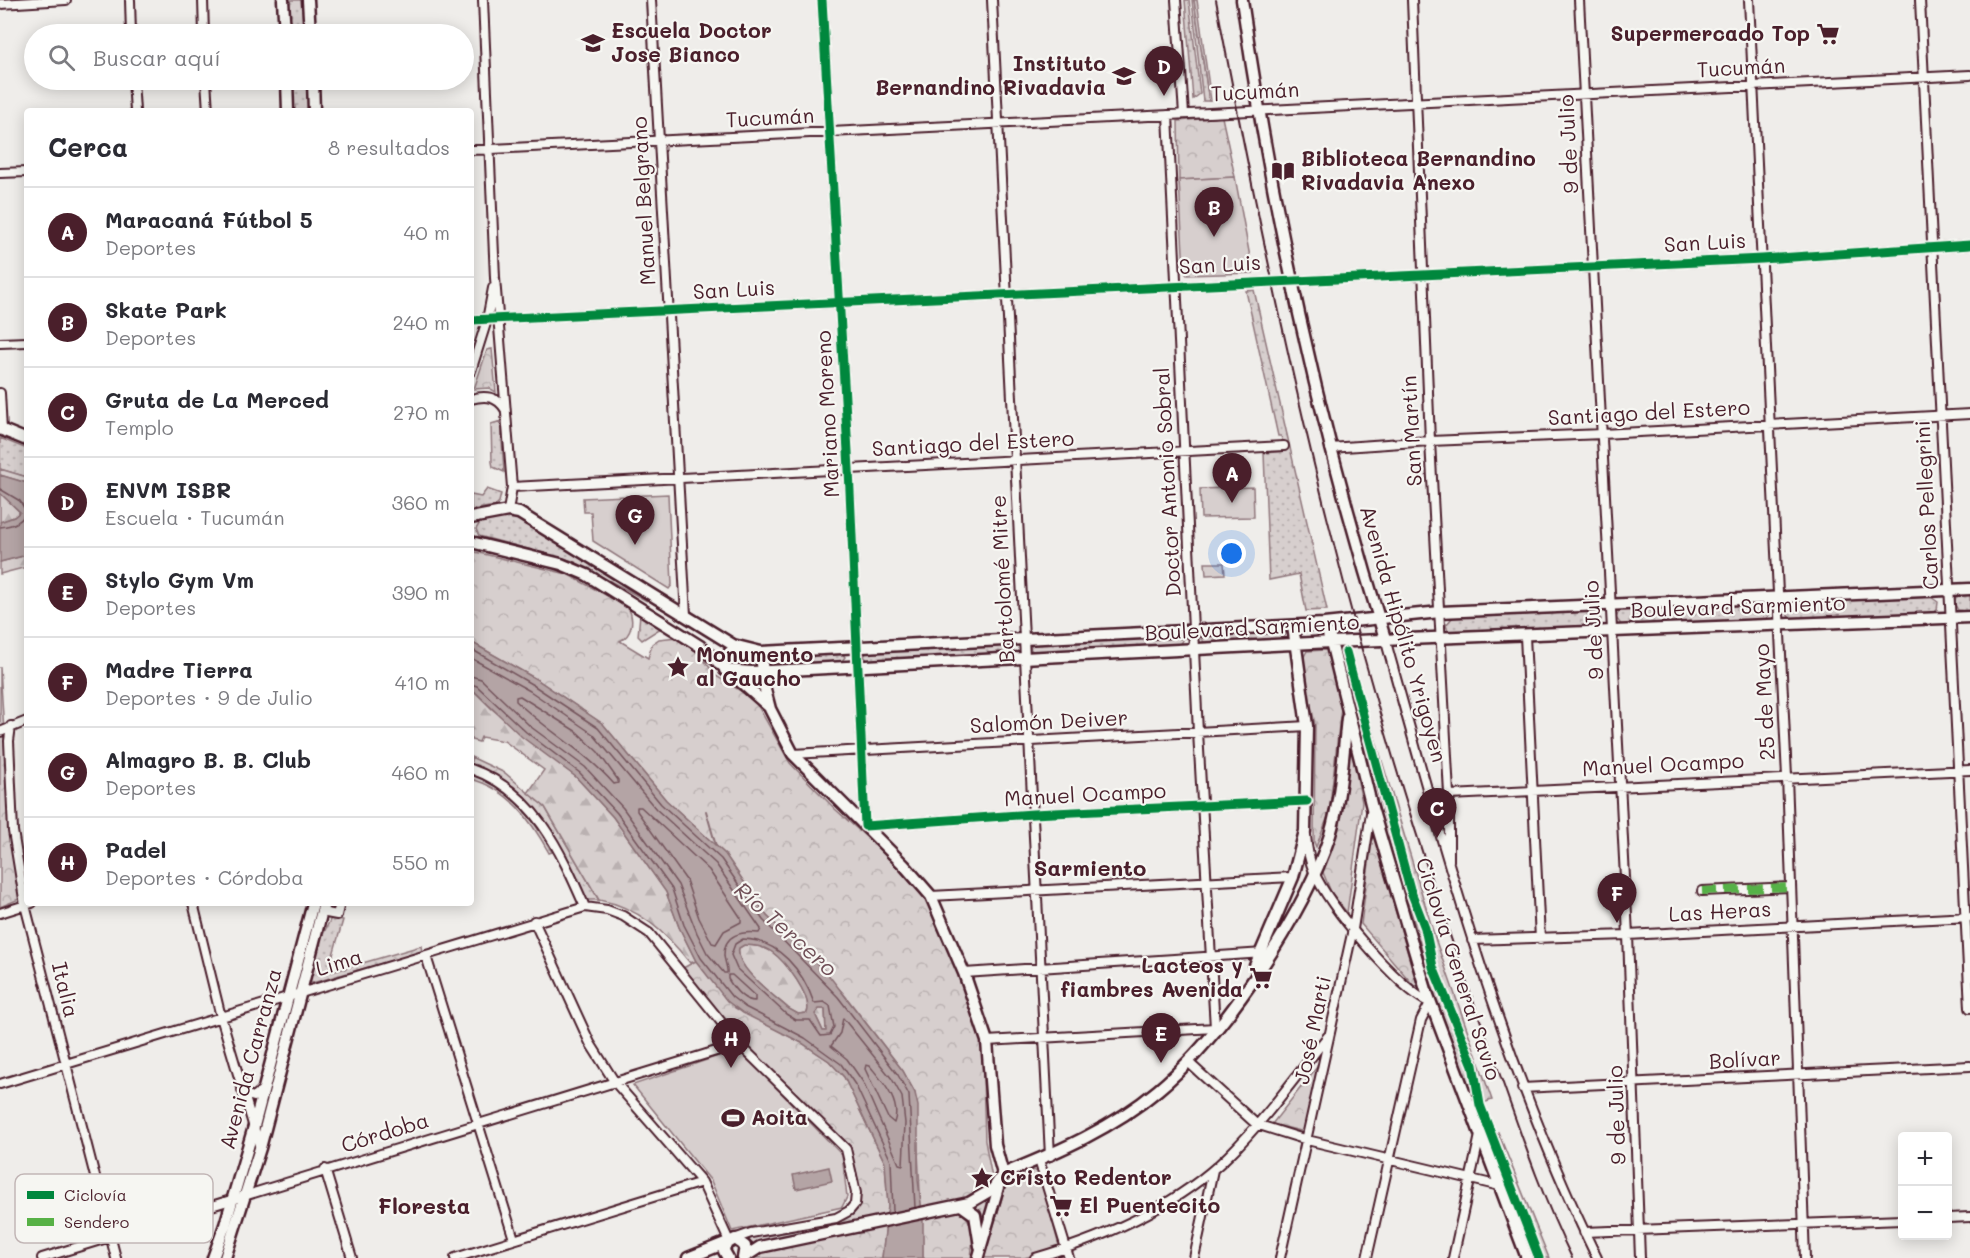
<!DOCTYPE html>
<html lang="es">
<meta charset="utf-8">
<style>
:root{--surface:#fff;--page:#f7f7f7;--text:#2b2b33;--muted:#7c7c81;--line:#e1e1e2;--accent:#4a1f2b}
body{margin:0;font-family:Mali,sans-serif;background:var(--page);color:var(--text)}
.controls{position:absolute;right:18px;bottom:18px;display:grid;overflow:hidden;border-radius:6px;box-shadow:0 3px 15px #0003}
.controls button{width:54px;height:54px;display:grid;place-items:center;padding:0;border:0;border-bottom:2px solid var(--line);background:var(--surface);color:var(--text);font:30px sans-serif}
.you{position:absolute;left:1232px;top:554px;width:21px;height:21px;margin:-15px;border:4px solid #fff;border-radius:50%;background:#1a73e8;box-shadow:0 0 0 9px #1a73e833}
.badge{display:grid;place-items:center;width:39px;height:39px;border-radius:50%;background:var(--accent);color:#fff;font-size:20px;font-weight:700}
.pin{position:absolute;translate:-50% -50px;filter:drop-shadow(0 2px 3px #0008)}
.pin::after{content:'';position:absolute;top:32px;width:21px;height:18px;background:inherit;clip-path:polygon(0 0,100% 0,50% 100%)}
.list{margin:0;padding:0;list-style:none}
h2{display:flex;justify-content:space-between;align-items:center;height:78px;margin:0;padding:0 24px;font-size:26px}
h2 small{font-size:20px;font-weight:400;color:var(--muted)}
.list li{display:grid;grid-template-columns:39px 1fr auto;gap:18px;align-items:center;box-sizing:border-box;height:90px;padding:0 24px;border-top:2px solid var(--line)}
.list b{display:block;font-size:22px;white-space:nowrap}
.list p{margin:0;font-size:20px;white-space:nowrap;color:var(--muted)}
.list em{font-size:20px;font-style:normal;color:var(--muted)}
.icon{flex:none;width:33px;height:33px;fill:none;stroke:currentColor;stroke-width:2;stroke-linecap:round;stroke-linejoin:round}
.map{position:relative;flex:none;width:1970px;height:1258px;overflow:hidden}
.search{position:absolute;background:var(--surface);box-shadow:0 3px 15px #0003;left:24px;top:24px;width:450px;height:66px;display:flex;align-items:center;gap:15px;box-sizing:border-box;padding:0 21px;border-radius:33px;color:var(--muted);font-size:22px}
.panel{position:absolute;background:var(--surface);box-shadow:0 3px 15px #0003;left:24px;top:108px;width:450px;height:798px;border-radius:6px}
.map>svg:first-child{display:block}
.grass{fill:url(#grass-dots);stroke:#90777c;stroke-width:1.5}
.forest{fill:url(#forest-firs);stroke:#90777c;stroke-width:1.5}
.park{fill:url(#park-crowns);stroke:#90777c;stroke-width:1.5}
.garden{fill:#d7cfce;stroke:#90777c;stroke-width:1.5}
.water{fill:#b4a4a5;stroke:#8a6f74;stroke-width:1.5;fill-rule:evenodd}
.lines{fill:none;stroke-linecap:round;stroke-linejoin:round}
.shore{stroke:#74545c;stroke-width:1.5}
.stream{stroke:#8a6f74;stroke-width:2}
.minor-casing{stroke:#4a1f2b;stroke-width:12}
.tertiary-casing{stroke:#4a1f2b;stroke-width:14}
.secondary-casing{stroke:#4a1f2b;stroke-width:15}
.minor{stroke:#f6f6f2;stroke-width:8}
.tertiary{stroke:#f6f6f2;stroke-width:9}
.secondary{stroke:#f6f6f2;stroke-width:10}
.rail{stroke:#4a1f2b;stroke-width:2}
.quiet{stroke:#57b146;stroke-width:8;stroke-dasharray:15 8;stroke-linecap:butt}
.cycleway-casing{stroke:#f6f6f2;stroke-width:13}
.cycleway{stroke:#00873e;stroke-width:9}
.labels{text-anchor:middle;stroke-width:4.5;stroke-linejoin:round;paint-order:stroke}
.poi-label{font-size:21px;font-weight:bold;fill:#4a1f2b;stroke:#f6f6f2;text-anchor:start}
.street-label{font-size:21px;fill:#4a1f2b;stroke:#f6f6f2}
.neighbourhood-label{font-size:22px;font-weight:bold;fill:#4a1f2b;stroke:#f6f6f2}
.water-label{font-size:22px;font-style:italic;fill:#6f4e56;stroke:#f6f6f2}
.key{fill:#f6f6f2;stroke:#c2b6b6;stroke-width:1.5}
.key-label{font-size:16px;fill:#4a1f2b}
</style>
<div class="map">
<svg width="1970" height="1258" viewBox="0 0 1970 1258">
<defs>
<pattern id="grass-dots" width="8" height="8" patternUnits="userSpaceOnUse" patternTransform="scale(1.5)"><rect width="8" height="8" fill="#d7cfce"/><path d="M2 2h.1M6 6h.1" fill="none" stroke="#bab1b1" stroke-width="1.8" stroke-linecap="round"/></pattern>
<pattern id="forest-firs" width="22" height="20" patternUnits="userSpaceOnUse" patternTransform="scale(1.5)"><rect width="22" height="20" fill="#d7cfce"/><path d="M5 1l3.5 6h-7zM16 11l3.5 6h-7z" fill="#bab1b1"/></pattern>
<pattern id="park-crowns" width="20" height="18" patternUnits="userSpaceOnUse" patternTransform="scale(1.5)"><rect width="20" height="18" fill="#d7cfce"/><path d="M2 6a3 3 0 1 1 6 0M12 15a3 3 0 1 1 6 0" fill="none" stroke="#bab1b1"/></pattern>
</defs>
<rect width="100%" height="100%" fill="#efedea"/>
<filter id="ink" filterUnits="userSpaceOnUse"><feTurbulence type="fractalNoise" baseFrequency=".0167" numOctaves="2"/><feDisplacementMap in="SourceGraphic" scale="12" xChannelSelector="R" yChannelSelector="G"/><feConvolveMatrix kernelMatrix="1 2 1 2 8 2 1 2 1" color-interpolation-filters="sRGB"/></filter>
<g filter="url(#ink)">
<path class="grass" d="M289,0H303L305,34H290Z
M1185,0H1189L1200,94L1193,99Z
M1192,0H1194L1209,101H1203Z
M292,80H307L309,111H294Z
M1254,290L1327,610L1306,611L1299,574L1269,580L1264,453L1285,451L1281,436H1278L1246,291Z
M501,421V425L504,472L493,467L492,462L491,424Z
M0,438L27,449V477L0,469Z
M487,489L501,494L499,502L495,506L471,510V495L481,497Z
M507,516L520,519L647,601L573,561L479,536L476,529L481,521Z
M1970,593V612L1958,610L1954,603L1956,597Z
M1928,595L1938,602L1937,610L1933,613L1790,619L1785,610L1787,605L1793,602Z
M1762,603L1770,608V614L1765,620L1623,627L1616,618L1619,611L1624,609Z
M1592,611L1601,619L1598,627L1449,633L1446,625L1453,617Z
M640,614L661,628L642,640L638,636Z
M1283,631L1286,634L1283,639L1205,643L1201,639L1205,635Z
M1180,636L1183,640L1181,644L1033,652L1030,648L1033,644Z
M1009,645L1013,649L1010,653L867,660L864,656L867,652Z
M842,653L845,657L842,661L769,665L765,663L768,657Z
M740,656L750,661L749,667L734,668L729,665L732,659Z
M471,757L505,773L545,807L599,900H587C557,842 537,788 471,764Z
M471,773C511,788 532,816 552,852L549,853C531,820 509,789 471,779Z
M331,918L343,920L329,969L332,972L421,946L422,952L312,983L309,980L319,943Z
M991,1197L981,1230L970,1206Z"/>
<path class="forest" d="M0,469L27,477V483L0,475Z
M0,493L20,512L14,517L0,522Z
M27,555V567L0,574V562Z
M471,688L492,709L576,777L613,817L666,892L679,927L696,961L690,963C666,933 639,907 599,900L545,807L528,793L544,770L504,741L481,737L479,742L471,740Z
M744,945C754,945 763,946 772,952C785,961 813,997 807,1013L798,1014L789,1009C775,996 734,968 739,948Z
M819,1009H825L826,1031H823L815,1014Z"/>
<path class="park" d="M1222,117L1235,177L1179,180L1178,121Z
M492,349L496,392L489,388L474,389L487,350Z
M471,551L567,574L628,607C635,620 632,635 620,641L648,658L652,644L659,639L677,637L698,652L716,676L754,699L790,763L835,809L884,853L929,903L958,973L982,1044L985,1141L992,1178L990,1185L970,1198L921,1210L915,1093L903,1071L843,993L767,916L725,854L666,800L603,724L536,679L471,642Z
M1325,650L1329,652L1341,708L1329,814L1316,847L1314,842L1315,725L1302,660L1307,651Z
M1340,660H1351L1353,664L1436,941L1492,1100L1483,1103L1494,1133L1498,1132L1549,1258H1534L1434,993Z
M0,667L10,829L20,893L19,899L0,907Z
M1351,747L1362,802L1347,913L1331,892L1322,870L1340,822Z
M1373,833L1417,985L1415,987L1361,924Z
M696,961L735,1008L802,1043L829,1061L844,1077L885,1163L888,1206L882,1258H752L772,1247H778L776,1238L771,1239V1243L753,1244L749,1241L750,1236L838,1220C871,1209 858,1164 843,1141L742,1042L683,968Z
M1317,1067L1305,1132L1272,1124Z
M1034,1170L1040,1174L1059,1246L1056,1249L1024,1258H984L1007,1181Z
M958,1210C976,1220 973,1240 971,1258H923L922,1216Z"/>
<path class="garden" d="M1194,0H1197L1211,101H1209Z
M1235,177L1253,273L1187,275L1184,271L1179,180Z
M1253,487L1254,517L1201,518L1200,489Z
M668,494L672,585L669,589L593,541L591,512H584L583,498Z
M1205,563H1224L1225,574L1206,575Z
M733,1051L744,1055L842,1155L847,1197L842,1207L732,1231L711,1181L633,1085Z"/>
<path class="water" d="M0,475L27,483V555L0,562V522L14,517L20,512L0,493Z
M471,642L536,679L603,724L666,800L725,854L767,916L827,973L903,1071L915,1093L918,1106V1180L923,1219V1258H882L888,1206L885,1163L844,1077L829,1061L802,1043L743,1013L727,1001L696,961L679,927L666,892L613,817L576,777L522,737L471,688ZM744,945C754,945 763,946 772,952C785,961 813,997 807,1013L798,1014L789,1009C775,996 734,968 739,948ZM819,1009H825L826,1031H823L815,1014Z
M829,1167L832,1181L796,1189L793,1175Z"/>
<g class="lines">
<path class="shore" d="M0,489L20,501L26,511C23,523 11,526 0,527
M471,649L533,685L598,728L661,804L721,859L763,920L838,997L898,1075L909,1095L915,1208
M471,658L530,691L593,734L656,809L716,864L761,929L759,933C742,931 724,934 724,955C724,961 728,967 727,973H724L707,953L697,933L678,885L623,808L585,767L531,727L481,679L471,676
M471,684L477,686L526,732L580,773L617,813L672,889L684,925L701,958L732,997L745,1007L805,1038L841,1064L856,1086L891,1161L893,1212
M520,696L577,732L598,752L618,780V783L614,784C585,751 547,731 516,701V697Z
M637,807H641L709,870L741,918V922L724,931L716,944L712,943L699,918L686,880L637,811Z
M743,939C779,940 803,971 814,1003L824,1002L830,1006L834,1027L830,1035L821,1036L810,1020H796L786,1014L737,969L731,955L735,944Z
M728,975H732L755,996V1001C743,1001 734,989 728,979Z
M843,1018L892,1079L902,1097L905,1123L903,1165L899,1164L863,1082L847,1059L831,1046L840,1033Z
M866,1065L870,1066C882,1081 902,1102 894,1123L888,1118L865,1069Z"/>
<path class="stream" d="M706,811L716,846"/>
<g class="minor-casing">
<path id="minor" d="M130,0L131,34
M203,0L204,34
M483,0L495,278L512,487L508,511
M651,0L686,615
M822,0L849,469L865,826L1033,814L1307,801
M992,0L1050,1156
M1176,0L1184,114
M1412,0L1430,441L1449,794V861
M1579,0L1628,935L1640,1258
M1749,0L1787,777L1805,1258
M1920,0L1970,1008
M0,4L66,0
M133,80L135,111
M206,80L208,111
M471,150L1970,75
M0,173L27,172
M471,320L1762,259L1970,245
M0,343L27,342
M471,371L487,320L493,288
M0,393L2,430
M471,399C485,395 497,396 505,409
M1330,448L1430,441L1602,434L1970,414
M512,487L1284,446
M1525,636L1540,939
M1386,642C1444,851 1501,1062 1597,1258
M11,726L9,741L13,831L25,905L116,1258
M0,732L27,721
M793,754L1307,726
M471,769C534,791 560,850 585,907L607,910L623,916L649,933L739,1044L846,1149L856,1193L855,1204L849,1211L836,1218L751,1233L734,1239
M1429,796L1970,770
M1306,835C1307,848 1309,860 1314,872C1328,906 1398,988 1430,1003L1421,1020L1367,1258
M1702,891L1790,887
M931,896L1293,877
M193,903L221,1017L260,1148
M321,912L337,915L340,903
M0,913L32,903
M534,921L590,1043L614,1081L702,1182L729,1241
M1472,940L1628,935L1969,917
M426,956L514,1239
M964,973L1264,953
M987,1041L1215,1028L1198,732L1168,115
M1188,1062L1256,1124L1307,1140L1500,1186
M0,1084L585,907
M1522,1088L1970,1066
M242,1090L247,1095L254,1097L263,1089
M1039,1160L1069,1258
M325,1169L352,1258
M1948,1218L1970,1217
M1584,1232L1902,1220
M42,1258L739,1044
M455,1258L702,1182
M1035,1258C1103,1238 1177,1206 1228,1156C1265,1120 1296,1076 1328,1036
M1194,1258L1213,1170
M1280,1258L1353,929L1371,813
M1453,1258L1480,1135"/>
</g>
<g class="tertiary-casing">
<path id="tertiary" d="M978,1258L1000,1182"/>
</g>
<g class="secondary-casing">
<path id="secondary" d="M283,0L285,34
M308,0L310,34
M1242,0C1273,217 1321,432 1386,642
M287,80L288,111
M313,80L314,111
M0,429L27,440
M471,518L508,511L519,513L733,645L761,652L1324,624L1440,612L1970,589
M471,542L561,564L587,575L700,646L768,706
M1324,624L1331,642L1372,808L1426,990L1527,1258
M761,652L764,686L770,709L793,754L904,865L931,896L964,973L987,1041L995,1145L1003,1174
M719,664L730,652L741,649
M725,670L751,672L1331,642L1970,617
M1255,966L1293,877L1305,831L1307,726L1293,626
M1003,1174C1058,1152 1113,1128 1158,1090C1223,1036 1304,915 1330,835C1341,798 1343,755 1347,718
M961,1205L975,1215L980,1246
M213,1258L225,1225L253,1130L313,903
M225,1258L260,1148L324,903
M688,1258L728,1242
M728,1258L724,1251L725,1245L735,1239L745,1246L743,1258
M743,1258L760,1247L969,1203L993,1189L1003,1174"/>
</g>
<use href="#minor" class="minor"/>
<use href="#tertiary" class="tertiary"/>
<use href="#secondary" class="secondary"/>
<path class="rail" d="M1216,0C1281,347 1359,693 1482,1025C1511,1103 1535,1183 1572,1258"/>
<path class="quiet" d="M1702,891L1790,887"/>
<g class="cycleway-casing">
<path id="cycleway" d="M822,0L849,469L865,826L1033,814L1307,801
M471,320L1762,259L1970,245
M1346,652L1410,889L1425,928L1433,967L1473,1065L1480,1105L1539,1258"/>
</g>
<use href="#cycleway" class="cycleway"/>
</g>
</g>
<defs>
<g id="supermarket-bare" transform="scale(1.8)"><path d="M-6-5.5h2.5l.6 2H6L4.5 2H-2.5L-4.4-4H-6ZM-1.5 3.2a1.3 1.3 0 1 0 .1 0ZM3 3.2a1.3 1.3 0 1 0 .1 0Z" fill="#4a1f2b" stroke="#f6f6f2" stroke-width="2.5" paint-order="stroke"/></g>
<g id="school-bare" transform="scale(1.8)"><path d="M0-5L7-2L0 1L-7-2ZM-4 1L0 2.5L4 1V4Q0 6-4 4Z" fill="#4a1f2b" stroke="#f6f6f2" stroke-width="2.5" paint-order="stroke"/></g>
<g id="university-bare" transform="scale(1.8)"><path d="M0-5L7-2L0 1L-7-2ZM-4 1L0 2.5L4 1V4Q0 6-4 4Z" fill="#4a1f2b" stroke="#f6f6f2" stroke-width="2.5" paint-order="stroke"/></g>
<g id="library-bare" transform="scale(1.8)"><path d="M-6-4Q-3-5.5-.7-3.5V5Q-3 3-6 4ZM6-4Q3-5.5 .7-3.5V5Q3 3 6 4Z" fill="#4a1f2b" stroke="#f6f6f2" stroke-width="2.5" paint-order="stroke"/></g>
<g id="sight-bare" transform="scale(1.8)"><path d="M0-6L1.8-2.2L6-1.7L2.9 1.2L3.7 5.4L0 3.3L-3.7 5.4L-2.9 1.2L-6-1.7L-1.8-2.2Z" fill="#4a1f2b" stroke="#f6f6f2" stroke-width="2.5" paint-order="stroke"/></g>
<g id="stadium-bare" transform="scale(1.8)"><path d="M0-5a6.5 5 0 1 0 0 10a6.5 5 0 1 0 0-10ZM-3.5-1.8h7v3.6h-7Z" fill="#4a1f2b" stroke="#f6f6f2" stroke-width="2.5" paint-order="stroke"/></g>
</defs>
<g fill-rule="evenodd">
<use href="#supermarket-bare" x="1828" y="34"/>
<use href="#school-bare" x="593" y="43"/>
<use href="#university-bare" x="1124" y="76"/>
<use href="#library-bare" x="1283" y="171"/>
<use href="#sight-bare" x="678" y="667"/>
<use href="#supermarket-bare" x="1261" y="978"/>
<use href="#stadium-bare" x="733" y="1118"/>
<use href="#sight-bare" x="982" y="1178"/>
<use href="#supermarket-bare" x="1061" y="1206"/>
</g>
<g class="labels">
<g class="poi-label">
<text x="611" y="38">Escuela Doctor<tspan x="611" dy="24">Jose Bianco</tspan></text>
<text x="1810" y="41" text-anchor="end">Supermercado Top</text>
<text x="1106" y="71" text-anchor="end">Instituto<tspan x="1106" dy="24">Bernandino Rivadavia</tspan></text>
<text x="1301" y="166">Biblioteca Bernandino<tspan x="1301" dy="24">Rivadavia Anexo</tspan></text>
<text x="696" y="662">Monumento<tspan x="696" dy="24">al Gaucho</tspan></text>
<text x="1243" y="973" text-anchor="end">Lacteos y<tspan x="1243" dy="24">fiambres Avenida</tspan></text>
<text x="751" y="1125">Aoita</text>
<text x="1000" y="1185">Cristo Redentor</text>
<text x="1079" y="1213">El Puentecito</text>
</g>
<g class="street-label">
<text transform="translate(1741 68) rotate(-3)" y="7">Tucumán</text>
<text transform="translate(1255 92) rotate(-3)" y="7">Tucumán</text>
<text transform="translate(770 118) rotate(-3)" y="7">Tucumán</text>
<text transform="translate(1569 144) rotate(-93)" y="7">9 de Julio</text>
<text transform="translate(644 201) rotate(-93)" y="7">Manuel Belgrano</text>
<text transform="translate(1705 243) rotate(-3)" y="7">San Luis</text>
<text transform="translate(1220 265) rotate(-3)" y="7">San Luis</text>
<text transform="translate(734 290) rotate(-3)" y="7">San Luis</text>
<text transform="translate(1649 413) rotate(-3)" y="7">Santiago del Estero</text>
<text transform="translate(828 414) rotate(-93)" y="7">Mariano Moreno</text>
<text transform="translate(1412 431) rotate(-93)" y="7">San Martín</text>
<text transform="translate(973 444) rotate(-3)" y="7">Santiago del Estero</text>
<text transform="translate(1168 482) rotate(-93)" y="7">Doctor Antonio Sobral</text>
<text transform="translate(1927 505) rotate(-93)" y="7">Carlos Pellegrini</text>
<text transform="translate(1003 579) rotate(-93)" y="7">Bartolomé Mitre</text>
<text transform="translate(1738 607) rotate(-2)" y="7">Boulevard Sarmiento</text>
<text transform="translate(1252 628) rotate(-3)" y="7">Boulevard Sarmiento</text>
<text transform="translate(1594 630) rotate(-93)" y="7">9 de Julio</text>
<text transform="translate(1403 634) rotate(74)" y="7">Avenida Hipólito Yrigoyen</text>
<text transform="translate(1765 702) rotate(-93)" y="7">25 de Mayo</text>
<text transform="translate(1049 722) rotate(-3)" y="7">Salomón Deiver</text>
<text transform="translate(1663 765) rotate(-3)" y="7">Manuel Ocampo</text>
<text transform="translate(1085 795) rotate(-3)" y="7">Manuel Ocampo</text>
<text transform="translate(1720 912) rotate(-3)" y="7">Las Heras</text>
<text transform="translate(339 963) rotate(-17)" y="7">Lima</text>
<text transform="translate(1458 969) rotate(72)" y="7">Ciclovía General Savio</text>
<text transform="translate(65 990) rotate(76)" y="7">Italia</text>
<text transform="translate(1313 1030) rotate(-78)" y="7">José Marti</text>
<text transform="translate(251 1059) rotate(-75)" y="7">Avenida Carranza</text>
<text transform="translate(1745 1060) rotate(-3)" y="7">Bolívar</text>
<text transform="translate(1617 1115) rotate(-92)" y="7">9 de Julio</text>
<text transform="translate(385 1133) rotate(-17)" y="7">Córdoba</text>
</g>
<g class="neighbourhood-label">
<text x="1090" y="876">Sarmiento</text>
<text x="424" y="1214">Floresta</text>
</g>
<g class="water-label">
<text transform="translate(786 929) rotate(42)" y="8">Río Tercero</text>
</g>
</g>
<rect x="15" y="1174" width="198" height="69" rx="9" class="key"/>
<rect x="27" y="1191" width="27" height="8" fill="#00873e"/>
<rect x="27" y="1218" width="27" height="8" fill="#57b146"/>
<g class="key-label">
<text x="64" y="1201">Ciclovía</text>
<text x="64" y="1228">Sendero</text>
</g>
</svg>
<div class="controls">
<button>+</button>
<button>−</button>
</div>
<div class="you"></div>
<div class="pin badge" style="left:1232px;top:503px">A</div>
<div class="pin badge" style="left:1214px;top:237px">B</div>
<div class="pin badge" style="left:1437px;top:838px">C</div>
<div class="pin badge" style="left:1164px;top:96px">D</div>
<div class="pin badge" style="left:1161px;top:1063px">E</div>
<div class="pin badge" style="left:1617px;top:923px">F</div>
<div class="pin badge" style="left:635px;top:545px">G</div>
<div class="pin badge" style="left:731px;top:1068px">H</div>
<div class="search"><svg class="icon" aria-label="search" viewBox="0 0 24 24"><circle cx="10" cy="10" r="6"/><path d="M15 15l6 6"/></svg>Buscar aquí</div>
<section class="panel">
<h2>Cerca<small>8 resultados</small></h2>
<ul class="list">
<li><span class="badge">A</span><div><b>Maracaná Fútbol 5</b><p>Deportes</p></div><em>40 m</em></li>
<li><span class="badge">B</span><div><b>Skate Park</b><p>Deportes</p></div><em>240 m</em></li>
<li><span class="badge">C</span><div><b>Gruta de La Merced</b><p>Templo</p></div><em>270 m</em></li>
<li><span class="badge">D</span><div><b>ENVM ISBR</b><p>Escuela · Tucumán</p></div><em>360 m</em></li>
<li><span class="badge">E</span><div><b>Stylo Gym Vm</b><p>Deportes</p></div><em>390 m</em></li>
<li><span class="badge">F</span><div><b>Madre Tierra</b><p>Deportes · 9 de Julio</p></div><em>410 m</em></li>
<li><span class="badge">G</span><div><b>Almagro B. B. Club</b><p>Deportes</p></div><em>460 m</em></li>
<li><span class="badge">H</span><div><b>Padel</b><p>Deportes · Córdoba</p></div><em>550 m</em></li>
</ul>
</section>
</div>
